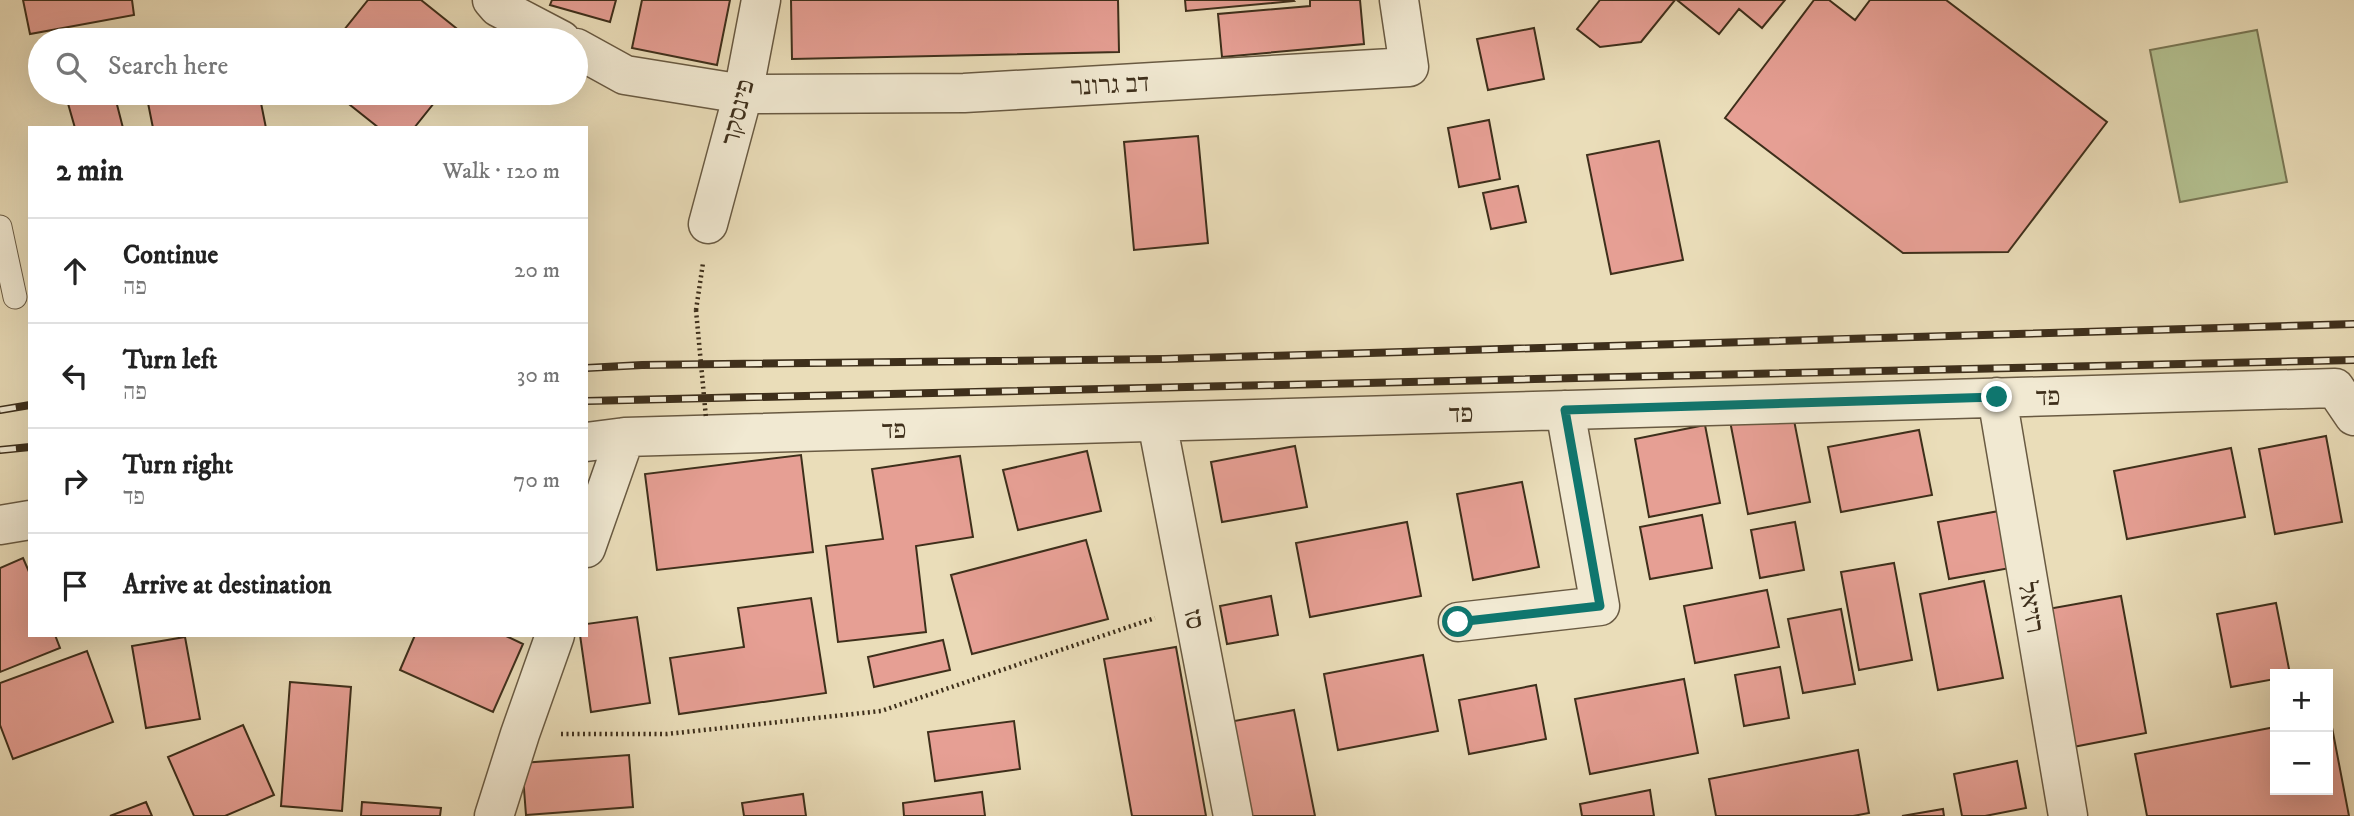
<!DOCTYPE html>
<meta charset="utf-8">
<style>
:root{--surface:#fff;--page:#f2f2f2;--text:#222;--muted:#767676;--line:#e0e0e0}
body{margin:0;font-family:"IM FELL DW Pica","Frank Ruhl Libre",serif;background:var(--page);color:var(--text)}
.controls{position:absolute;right:21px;bottom:21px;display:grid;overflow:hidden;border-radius:0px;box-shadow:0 7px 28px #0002}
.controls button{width:63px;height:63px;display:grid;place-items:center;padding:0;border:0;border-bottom:2px solid var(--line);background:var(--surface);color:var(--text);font:35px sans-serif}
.stop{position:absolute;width:21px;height:21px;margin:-16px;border:5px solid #0f766e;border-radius:50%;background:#fff}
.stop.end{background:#0f766e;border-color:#fff;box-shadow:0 2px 7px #0008}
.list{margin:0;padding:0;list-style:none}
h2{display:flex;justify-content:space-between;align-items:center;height:91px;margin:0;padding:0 28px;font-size:30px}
h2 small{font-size:23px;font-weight:400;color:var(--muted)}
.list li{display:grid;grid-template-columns:46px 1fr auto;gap:21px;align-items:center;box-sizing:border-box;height:105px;padding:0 28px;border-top:2px solid var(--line)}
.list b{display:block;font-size:26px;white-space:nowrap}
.list p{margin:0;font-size:23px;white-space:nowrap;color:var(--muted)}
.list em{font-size:23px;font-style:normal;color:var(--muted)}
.icon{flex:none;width:38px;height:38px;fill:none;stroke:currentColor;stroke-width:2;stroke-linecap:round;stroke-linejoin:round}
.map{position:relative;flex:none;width:2354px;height:816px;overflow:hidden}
.search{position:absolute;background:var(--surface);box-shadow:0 7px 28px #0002;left:28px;top:28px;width:560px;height:77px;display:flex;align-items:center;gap:18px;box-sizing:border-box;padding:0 24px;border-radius:38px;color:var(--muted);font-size:26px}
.panel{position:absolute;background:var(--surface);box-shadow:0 7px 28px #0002;left:28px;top:126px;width:560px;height:511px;border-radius:0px}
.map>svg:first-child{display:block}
.green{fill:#b4c292;stroke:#797856;stroke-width:2}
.building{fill:#e69f94;stroke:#3e2f1b;stroke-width:2}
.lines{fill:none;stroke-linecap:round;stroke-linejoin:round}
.service-casing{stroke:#695a42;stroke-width:25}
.minor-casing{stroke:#695a42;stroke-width:41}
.path{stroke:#3e2f1b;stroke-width:4.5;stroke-dasharray:2 3.5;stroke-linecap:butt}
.service{stroke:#f1e9d2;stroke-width:23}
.minor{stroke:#f1e9d2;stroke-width:38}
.rail-casing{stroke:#3e2f1b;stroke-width:8}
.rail{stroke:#f1e9d2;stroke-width:5;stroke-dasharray:16;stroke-linecap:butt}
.path-bridge{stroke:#3e2f1b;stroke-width:4.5;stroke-dasharray:2 3.5;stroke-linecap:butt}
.route{stroke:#0f766e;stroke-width:9}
.labels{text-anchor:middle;stroke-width:7;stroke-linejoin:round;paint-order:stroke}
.street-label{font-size:26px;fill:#3e2f1b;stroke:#f1e9d2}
</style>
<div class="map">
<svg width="2354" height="816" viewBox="0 0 2354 816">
<rect width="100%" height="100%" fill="#eaddb9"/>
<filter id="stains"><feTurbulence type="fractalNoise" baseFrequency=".00286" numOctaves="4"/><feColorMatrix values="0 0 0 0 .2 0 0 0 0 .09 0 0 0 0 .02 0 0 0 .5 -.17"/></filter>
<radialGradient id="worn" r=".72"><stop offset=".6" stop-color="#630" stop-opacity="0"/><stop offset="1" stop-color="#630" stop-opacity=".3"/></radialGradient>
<path class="green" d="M2257,30L2287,182L2180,202L2150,50Z"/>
<path class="building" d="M23,0H132L134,15L30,34Z
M368,0H421L471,40H336Z
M552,0H616L610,22L550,5Z
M642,0H730L717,65L632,48Z
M791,0H1118L1119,52L792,59Z
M1185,0H1293L1294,1L1186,11Z
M1310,0H1360L1364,44L1222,57L1218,14L1310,6Z
M1600,0H1675L1641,42L1600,47L1577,29Z
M1677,0H1785L1762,28L1739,9L1719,34Z
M1814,0H1829L1855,20L1870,0H1946L2107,122L2008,252L1903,253L1725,118Z
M1534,28L1544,79L1488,90L1477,39Z
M65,93H114L123,128H75Z
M146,93H259L266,128H153Z
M335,93H442L414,128H379Z
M1489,120L1500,179L1459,187L1448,128Z
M1198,136L1208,243L1134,250L1124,142Z
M1659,141L1683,260L1611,274L1587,155Z
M1518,186L1526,222L1491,229L1483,193Z
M1792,410L1810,502L1748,514L1730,421Z
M1705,425L1720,503L1649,517L1635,439Z
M1919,430L1932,495L1841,512L1828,447Z
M2326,436L2342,522L2275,534L2259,449Z
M1295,446L1307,507L1222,522L1211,462Z
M2231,448L2245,517L2127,539L2114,471Z
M1087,451L1101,511L1018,530L1003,470Z
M801,455L813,552L657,570L645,474Z
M960,456L973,537L916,546L926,632L838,642L826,546L883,539L872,469Z
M1522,482L1539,567L1473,580L1457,494Z
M1999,511L2010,568L1949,579L1938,522Z
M1702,515L1712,568L1650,579L1640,527Z
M1407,522L1421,596L1310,617L1296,543Z
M1795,522L1804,570L1760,578L1751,530Z
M1086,540L1108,619L972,654L951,575Z
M23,558L30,574V635H55L60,648L0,672V568Z
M1894,563L1912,660L1859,670L1841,572Z
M1984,581L2003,678L1938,690L1920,594Z
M1767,590L1779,647L1695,663L1684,606Z
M1271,596L1278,635L1227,644L1220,606Z
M2121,596L2146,733L2073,747L2048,609Z
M811,598L826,693L679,714L670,658L744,647L738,608Z
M2276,603L2290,674H2275V679L2231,687L2217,614Z
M1841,609L1855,684L1803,693L1788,619Z
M637,617L650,703L591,712L580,635H586V624Z
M415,635H504L523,644L493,712L400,670Z
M185,637L200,719L146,728L132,646Z
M943,640L950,670L874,687L868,657Z
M1176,647L1206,816H1132L1104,659Z
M87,651L113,722L13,759L0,725V683Z
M1423,655L1438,731L1338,750L1324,674Z
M1780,667L1789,718L1744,726L1735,675Z
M1684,679L1698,753L1590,774L1575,699Z
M290,682L351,687L342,811L281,806Z
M1536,685L1546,739L1469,754L1459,700Z
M1294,710L1315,816H1247L1229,722Z
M2330,717L2349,816H2147L2135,754L2275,727V790H2328V718Z
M1014,721L1020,769L935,781L928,732Z
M243,725L274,795L225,816H194L168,757Z
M1858,750L1869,813L1853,816H1716L1709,779Z
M629,755L633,807L526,815L522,763Z
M2017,761L2026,808L1985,816H1962L1954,774Z
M1650,790L1654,816H1582L1580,804Z
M982,792L985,816H904L903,803Z
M803,794L806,816H744L742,803Z
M146,802L152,816H110Z
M362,802L441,808L440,816H361Z
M1943,809L1944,816H1902Z"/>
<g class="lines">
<g class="service-casing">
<path id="service" d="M0,227L15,297"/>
</g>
<g class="minor-casing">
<path id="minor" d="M492,0L498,7L561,40
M576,48L625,75L743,94L964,93L1409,67L1399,0
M708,224L743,94L761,0
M1997,397L2068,816
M1157,422L1233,816
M586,442L625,437L2335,388L2354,416
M0,525L30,520
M586,548L625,437
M1458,622L1600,606L1565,410
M494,816L520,734L555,635"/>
</g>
<path class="path" d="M696,310L703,263
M561,734H667L881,711L1155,618"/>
<use href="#service" class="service"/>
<use href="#minor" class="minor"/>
<g class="rail-casing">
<path id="rail" d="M586,368L642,365L1164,359L2354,324
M586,401L2354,360
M0,410L30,405
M0,450L30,447"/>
</g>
<use href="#rail" class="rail"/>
<path class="path-bridge" d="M696,310L706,418"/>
</g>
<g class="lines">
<path class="route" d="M1458,622L1600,606L1565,410L1997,397"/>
</g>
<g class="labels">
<g class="street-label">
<text transform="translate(1110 84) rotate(-3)" y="9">דב גרונר</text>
<text transform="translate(737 112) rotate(-76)" y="9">פינסקר</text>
<text transform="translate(2048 396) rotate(-2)" y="9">פד</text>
<text transform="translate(1461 413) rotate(-2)" y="9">פד</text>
<text transform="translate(894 429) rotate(-2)" y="9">פד</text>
<text transform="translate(2032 607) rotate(80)" y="9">רזיאל</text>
<text transform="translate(1195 619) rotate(79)" y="9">סז</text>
</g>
</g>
<rect width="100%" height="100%" filter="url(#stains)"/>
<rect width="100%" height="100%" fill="url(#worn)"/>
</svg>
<div class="controls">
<button>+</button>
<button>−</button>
</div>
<div class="stop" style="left:1458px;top:622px"></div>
<div class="stop end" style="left:1997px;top:397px"></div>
<div class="search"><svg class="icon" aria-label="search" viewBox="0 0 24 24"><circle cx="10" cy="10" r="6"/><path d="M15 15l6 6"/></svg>Search here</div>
<section class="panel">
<h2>2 min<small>Walk · 120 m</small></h2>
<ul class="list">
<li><svg class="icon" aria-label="ahead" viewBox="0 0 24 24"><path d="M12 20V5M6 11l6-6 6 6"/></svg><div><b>Continue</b><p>פה</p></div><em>20 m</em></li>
<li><svg class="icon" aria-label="left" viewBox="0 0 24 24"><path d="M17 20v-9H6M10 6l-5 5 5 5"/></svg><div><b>Turn left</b><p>פה</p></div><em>30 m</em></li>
<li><svg class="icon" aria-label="right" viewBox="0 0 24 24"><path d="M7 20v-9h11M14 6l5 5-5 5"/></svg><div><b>Turn right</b><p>פד</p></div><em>70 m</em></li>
<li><svg class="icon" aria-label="arrive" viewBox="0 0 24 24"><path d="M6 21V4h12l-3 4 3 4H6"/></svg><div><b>Arrive at destination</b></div></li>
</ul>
</section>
</div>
